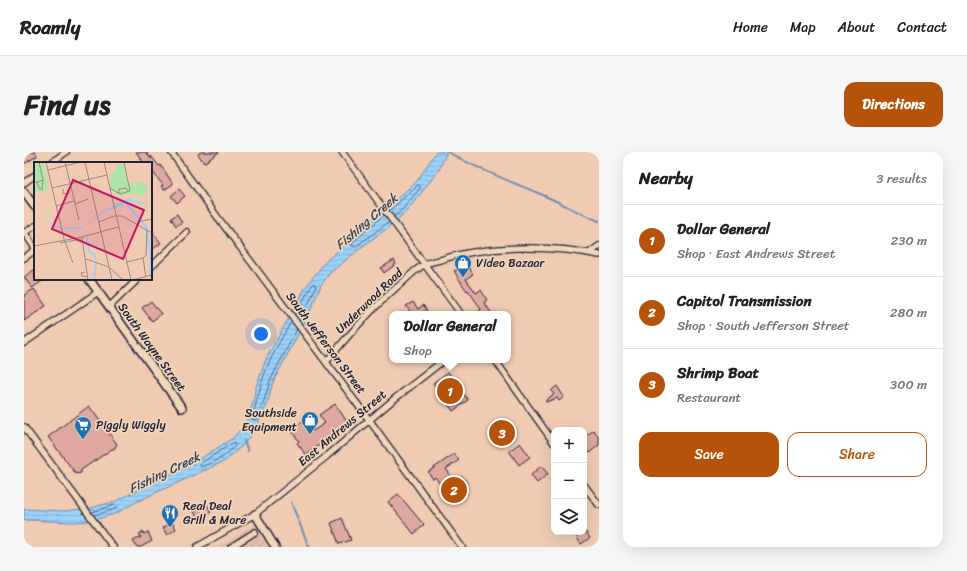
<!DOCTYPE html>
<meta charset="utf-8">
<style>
:root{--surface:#fff;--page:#f6f6f6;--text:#202124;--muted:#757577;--line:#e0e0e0;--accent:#b45309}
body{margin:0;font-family:Sriracha,sans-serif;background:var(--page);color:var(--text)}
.controls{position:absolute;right:12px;bottom:12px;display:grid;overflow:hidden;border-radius:8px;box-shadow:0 4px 16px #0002}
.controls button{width:36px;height:36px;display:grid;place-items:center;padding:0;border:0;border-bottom:1px solid var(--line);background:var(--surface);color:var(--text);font:20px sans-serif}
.you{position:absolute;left:237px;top:182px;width:14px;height:14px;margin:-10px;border:3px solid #fff;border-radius:50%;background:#1a73e8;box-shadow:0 0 0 6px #1a73e833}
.badge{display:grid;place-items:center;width:26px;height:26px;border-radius:50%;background:var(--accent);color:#fff;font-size:13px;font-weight:700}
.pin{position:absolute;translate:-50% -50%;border:2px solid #fff;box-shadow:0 1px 4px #0006}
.popup{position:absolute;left:365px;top:159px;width:122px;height:52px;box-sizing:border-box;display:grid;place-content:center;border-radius:8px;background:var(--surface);filter:drop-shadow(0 1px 3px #0005);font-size:13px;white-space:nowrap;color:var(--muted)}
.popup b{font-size:15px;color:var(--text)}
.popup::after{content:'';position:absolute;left:50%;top:100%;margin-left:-8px;border:8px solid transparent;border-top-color:var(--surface)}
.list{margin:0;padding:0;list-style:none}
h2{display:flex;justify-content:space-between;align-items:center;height:52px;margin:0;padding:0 16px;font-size:17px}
h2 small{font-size:13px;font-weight:400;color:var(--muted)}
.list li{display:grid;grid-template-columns:26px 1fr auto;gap:12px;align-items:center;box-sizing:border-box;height:72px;padding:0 16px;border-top:1px solid var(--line)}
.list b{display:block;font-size:15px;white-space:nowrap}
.list p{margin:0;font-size:13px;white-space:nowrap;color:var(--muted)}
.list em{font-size:13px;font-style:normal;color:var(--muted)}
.actions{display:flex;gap:8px;padding:12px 16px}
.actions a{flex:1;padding:9px 0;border:1px solid var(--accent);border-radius:12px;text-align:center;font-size:14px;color:var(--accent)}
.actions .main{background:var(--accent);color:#fff}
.icon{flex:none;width:22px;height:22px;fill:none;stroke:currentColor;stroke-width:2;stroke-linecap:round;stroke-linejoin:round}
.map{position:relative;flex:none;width:575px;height:395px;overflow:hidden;border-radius:12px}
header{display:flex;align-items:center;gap:24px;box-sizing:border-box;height:56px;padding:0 20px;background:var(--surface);border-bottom:1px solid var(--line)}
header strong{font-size:19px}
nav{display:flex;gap:22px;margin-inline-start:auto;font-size:14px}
.intro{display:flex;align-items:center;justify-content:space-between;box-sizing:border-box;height:96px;padding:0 24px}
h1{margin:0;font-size:28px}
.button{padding:10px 18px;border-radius:12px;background:var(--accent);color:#fff;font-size:14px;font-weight:700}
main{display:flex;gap:24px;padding:0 24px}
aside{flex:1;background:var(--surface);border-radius:12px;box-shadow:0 4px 16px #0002}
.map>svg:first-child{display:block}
.industrial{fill:url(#industrial-furrows)}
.water{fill:url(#water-rules);stroke:#6b8cae}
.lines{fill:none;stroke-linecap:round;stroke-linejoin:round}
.shore{stroke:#536887;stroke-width:1}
.stream{stroke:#6b8cae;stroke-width:2}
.building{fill:#dfa99f;stroke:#22223b}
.minor-casing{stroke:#22223b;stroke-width:8}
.major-casing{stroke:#22223b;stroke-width:10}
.minor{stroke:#f2d6b8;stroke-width:5.5}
.major{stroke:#f2d6b8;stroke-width:7}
.labels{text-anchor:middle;stroke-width:3.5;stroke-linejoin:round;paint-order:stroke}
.poi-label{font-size:12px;fill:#22223b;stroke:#f2d6b8;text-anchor:start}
.street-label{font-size:12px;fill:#22223b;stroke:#f2d6b8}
.water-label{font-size:13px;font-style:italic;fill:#3a4561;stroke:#f2d6b8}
.inset-river{fill:none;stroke:#9cd2fa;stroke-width:2}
.inset-road{fill:none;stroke:#9e8782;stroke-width:1}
.view{fill:#c2185b;fill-opacity:0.15;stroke:#c2185b;stroke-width:2}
.inset-edge{fill:none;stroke:#22223b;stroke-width:2}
</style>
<header>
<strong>Roamly</strong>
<nav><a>Home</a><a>Map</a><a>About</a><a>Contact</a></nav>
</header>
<div class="intro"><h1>Find us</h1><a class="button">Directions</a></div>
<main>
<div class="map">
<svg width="575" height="395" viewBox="0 0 575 395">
<defs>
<pattern id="industrial-furrows" width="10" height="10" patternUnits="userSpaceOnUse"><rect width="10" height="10" fill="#e7beaa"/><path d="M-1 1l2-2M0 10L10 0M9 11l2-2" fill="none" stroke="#c6a393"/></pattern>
<pattern id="water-rules" width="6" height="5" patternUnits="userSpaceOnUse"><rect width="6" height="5" fill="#9cd2fa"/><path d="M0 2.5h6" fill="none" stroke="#86b4d7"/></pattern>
</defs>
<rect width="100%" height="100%" fill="#f0cbb2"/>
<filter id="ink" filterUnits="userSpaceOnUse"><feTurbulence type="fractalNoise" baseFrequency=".025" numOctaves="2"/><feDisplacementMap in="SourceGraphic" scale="8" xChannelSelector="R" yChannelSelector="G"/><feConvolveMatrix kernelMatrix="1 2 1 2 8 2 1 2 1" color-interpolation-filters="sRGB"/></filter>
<g filter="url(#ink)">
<path class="industrial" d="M230,373L244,395H194Z"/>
<path class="water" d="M412,0H423L415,18L383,59L360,79L344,90L306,121L297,133L285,162L249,230L243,253L231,277L221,291L201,309L114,349L91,362L66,369L48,370L0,368V357L40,359L67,356L92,349L166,313L209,286L220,273L224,265L230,248L231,238L242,207L283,133L301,110L393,29Z"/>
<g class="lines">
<path class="shore" d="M366,58L394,33L396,34V36L380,56L370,65
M360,63L328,91V94L331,95L365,70
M271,163L287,135L289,132H291L292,135L276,170
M267,170C260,183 252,195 246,209C237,227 234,247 228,266L229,268H232L239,252L246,229L273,177
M209,291L211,292V294L199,305L178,315L176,314V312Z
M68,360L90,353L92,354V356L89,358L70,363"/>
<path class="stream" d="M424,0C453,17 483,28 514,41C534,49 554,61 575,69
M220,289L224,299
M267,350L285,395"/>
</g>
<path class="building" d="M0,0H11L13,4L0,12Z
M112,0H122L127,7V4L135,14L136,13L140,18L149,32L140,38L137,34L139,33L127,18V11H120Z
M177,0H195L180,11L174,2Z
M155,37L161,44L153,51L147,44Z
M153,62L158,70L152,74L147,66Z
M127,78L137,91L129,97L127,95Z
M370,108L372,112L360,121L357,116Z
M439,116L441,118L445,116L449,122L442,127L452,141L457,138L463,148L460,150L468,162H457L455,159L457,157L444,138L443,139L438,132L430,119Z
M11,117V127H21L8,136L0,125Z
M10,137L22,154L0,169V143Z
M127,149L137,162L128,169L118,156Z
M389,150L394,157L399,153L403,158L397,162H388L382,154Z
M424,220L444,248L429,259L409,231Z
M533,234L540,245L535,249L533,246L522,250V248L530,242L527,239Z
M311,252L324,271L282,303L273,291L275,289L267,278L280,268L289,279L301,271L295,263Z
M65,254L93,292L90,297H88L57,318V321L52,322L24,285Z
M484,270L490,278L472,291L466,283Z
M570,278L575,286V293L565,301L560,294V285Z
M496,291L506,305L495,313L485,299Z
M430,302L435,308L422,317L431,329L438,324L443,331L437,335L443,342L430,351L411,325L409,327L404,320Z
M517,314L524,322L513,331L507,323Z
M374,342L400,373L390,382L364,350Z
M183,352L187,360L175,367L170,360Z
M318,366L327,388L315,392L307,371Z
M148,370L152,377L143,383L139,376Z
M119,380L120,382L124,380L128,389L117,395H113L109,389L117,385L115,382Z
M549,380H562L566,386L557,392Z"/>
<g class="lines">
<g class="minor-casing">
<path id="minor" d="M147,0L192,63L346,269L438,395
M318,0L437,162
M27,11L42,0
M0,31L11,23
M0,80L11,96
M0,81L11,74
M565,101L575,94
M0,106L11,98
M127,115L163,80
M85,155L114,127
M0,191L74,140
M471,208L530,291
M302,210C326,181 351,153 380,129C386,123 394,116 401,112C406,110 411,109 416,108C461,93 528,93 575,103
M0,275L89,395
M560,333L575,353
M173,395L231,362L303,304L369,248L420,208
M207,395L231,380"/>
</g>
<g class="major-casing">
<path id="major" d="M0,40L11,55
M65,127L158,256
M231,362L251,395"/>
</g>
<use href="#minor" class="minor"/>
<use href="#major" class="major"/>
</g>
</g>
<defs>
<g id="shop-pin" transform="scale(0.9)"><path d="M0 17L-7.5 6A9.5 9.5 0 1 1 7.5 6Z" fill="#1f6fb2" stroke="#f2d6b8"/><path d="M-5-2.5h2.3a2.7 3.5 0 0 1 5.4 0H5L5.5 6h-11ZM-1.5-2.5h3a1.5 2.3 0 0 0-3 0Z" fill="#fff"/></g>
<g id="supermarket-pin" transform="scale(0.9)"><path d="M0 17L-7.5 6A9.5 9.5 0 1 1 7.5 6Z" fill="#1f6fb2" stroke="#f2d6b8"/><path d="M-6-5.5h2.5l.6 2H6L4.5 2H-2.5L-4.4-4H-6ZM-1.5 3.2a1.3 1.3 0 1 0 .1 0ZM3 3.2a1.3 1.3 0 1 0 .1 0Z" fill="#fff"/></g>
<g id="restaurant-pin" transform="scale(0.9)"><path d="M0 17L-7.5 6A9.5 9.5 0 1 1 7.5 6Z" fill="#1f6fb2" stroke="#f2d6b8"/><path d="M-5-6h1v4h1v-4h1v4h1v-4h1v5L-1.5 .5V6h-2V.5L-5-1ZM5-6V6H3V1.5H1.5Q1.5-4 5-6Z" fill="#fff"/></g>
</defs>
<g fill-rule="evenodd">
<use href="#shop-pin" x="439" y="111"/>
<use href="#shop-pin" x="286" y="268"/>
<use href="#supermarket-pin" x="59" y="273"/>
<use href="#restaurant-pin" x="146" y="361"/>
</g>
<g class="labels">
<g class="poi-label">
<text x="452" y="115">Video Bazaar</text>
<text x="273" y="265" text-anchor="end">Southside<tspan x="273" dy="14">Equipment</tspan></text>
<text x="72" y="277">Piggly Wiggly</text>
<text x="159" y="358">Real Deal<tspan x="159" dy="14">Grill &amp; More</tspan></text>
</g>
<g class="street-label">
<text transform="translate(345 149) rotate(-44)" y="4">Underwood Road</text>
<text transform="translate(302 191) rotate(53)" y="4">South Jefferson Street</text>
<text transform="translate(128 195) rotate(54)" y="4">South Wayne Street</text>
<text transform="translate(318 276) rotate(-40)" y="4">East Andrews Street</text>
</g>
<g class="water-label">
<text transform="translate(342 69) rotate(-41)" y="5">Fishing Creek</text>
<text transform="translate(140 320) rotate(-26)" y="5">Fishing Creek</text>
</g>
</g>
<g transform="translate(10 10)">
<rect width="118" height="118" fill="#f0cbb2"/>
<path d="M90,1L94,21L109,20L114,27L110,34L97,31L86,34L78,29L75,17L84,3Z" fill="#aee4a7"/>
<path d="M0,0H9L15,26L8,31L0,28Z" fill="#aee4a7"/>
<path d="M94,36L118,43L94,39L83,46L70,49L47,67H27L0,54L28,66L49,65L67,50Z" fill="#9cd2fa"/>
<path class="inset-river" d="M91,40L113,66L117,101L116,112M53,75L55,89L61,94L62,99M60,118L62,101"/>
<path class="inset-road" d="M12,0L30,77L39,101M31,0L45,58M51,0L78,118M70,0L97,118M14,8L47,0M3,20L5,26L8,28L9,18M0,21L9,18L5,0M18,26L73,13M76,26L86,32L96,29L90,0M29,27V32L35,31L34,28M85,32V27L92,26L94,30M41,42L54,37M22,44L40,39M65,60L80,54H88L118,71M103,60L118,57M48,75L54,118M26,81L47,77M0,84L48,75L84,65M109,96L112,93L113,68M109,96L112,115M52,97L75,105L89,118M93,100L109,96M51,110L47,111L48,114L53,115M99,118L118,113"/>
<path class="view" d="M39,18L110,48L89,97L18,67Z"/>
<rect width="118" height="118" class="inset-edge"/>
</g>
</svg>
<div class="controls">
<button>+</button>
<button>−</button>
<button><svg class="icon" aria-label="layers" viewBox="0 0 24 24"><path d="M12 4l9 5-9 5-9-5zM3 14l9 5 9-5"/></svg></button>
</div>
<div class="you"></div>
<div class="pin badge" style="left:426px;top:239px">1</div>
<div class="popup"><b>Dollar General</b>Shop</div>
<div class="pin badge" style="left:430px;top:338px">2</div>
<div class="pin badge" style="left:478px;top:281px">3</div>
</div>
<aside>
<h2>Nearby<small>3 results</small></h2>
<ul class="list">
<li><span class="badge">1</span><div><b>Dollar General</b><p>Shop · East Andrews Street</p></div><em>230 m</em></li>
<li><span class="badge">2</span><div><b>Capitol Transmission</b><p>Shop · South Jefferson Street</p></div><em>280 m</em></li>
<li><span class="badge">3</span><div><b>Shrimp Boat</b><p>Restaurant</p></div><em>300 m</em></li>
</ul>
<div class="actions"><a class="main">Save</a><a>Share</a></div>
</aside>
</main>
